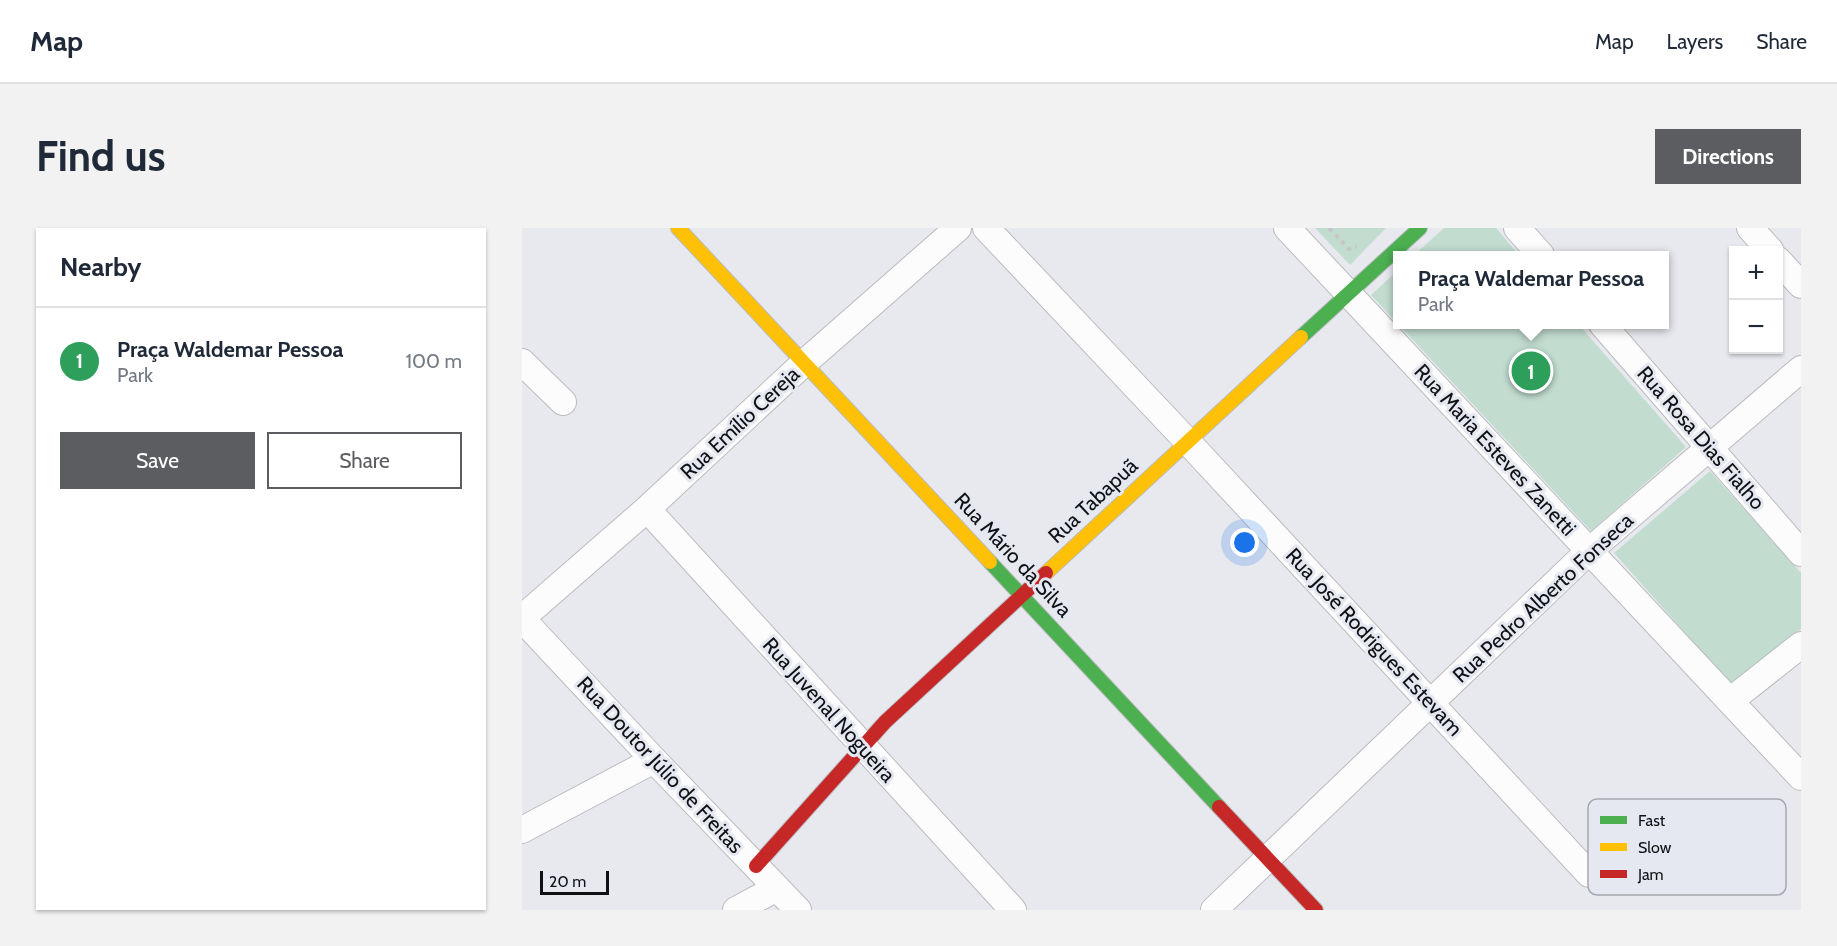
<!DOCTYPE html>
<meta charset="utf-8">
<style>
:root{--surface:#fff;--page:#f2f2f3;--text:#1f2937;--muted:#747a83;--line:#e0e1e3;--accent:#5c5d60}
body{margin:0;font-family:Cabin,sans-serif;background:var(--page);color:var(--text)}
.controls{position:absolute;right:18px;top:18px;display:grid;overflow:hidden;border-radius:0px;box-shadow:0 2px 4px #0004}
.controls button{width:54px;height:54px;display:grid;place-items:center;padding:0;border:0;border-bottom:2px solid var(--line);background:var(--surface);color:var(--text);font:30px sans-serif}
.scale{position:absolute;left:18px;bottom:15px;width:69px;box-sizing:border-box;padding-left:6px;border:3px solid #101114;border-top:0;font-size:16px;line-height:21px;white-space:nowrap;color:#101114;-webkit-text-stroke:4px #e5e8f1;paint-order:stroke}
.you{position:absolute;left:723px;top:315px;width:21px;height:21px;margin:-15px;border:4px solid #fff;border-radius:50%;background:#1a73e8;box-shadow:0 0 0 9px #1a73e833}
.badge{display:grid;place-items:center;width:39px;height:39px;border-radius:50%;background:var(--accent);color:#fff;font-size:20px;font-weight:700}
.pin{position:absolute;translate:-50% -50%;border:3px solid #fff;box-shadow:0 2px 6px #0006}
.popup{position:absolute;left:871px;top:23px;width:276px;height:78px;box-sizing:border-box;display:grid;place-content:center;border-radius:0px;background:var(--surface);filter:drop-shadow(0 2px 4px #0005);font-size:20px;white-space:nowrap;color:var(--muted)}
.popup b{font-size:22px;color:var(--text)}
.popup::after{content:'';position:absolute;left:50%;top:100%;margin-left:-12px;border:12px solid transparent;border-top-color:var(--surface)}
.list{margin:0;padding:0;list-style:none}
h2{display:flex;justify-content:space-between;align-items:center;height:78px;margin:0;padding:0 24px;font-size:26px}
h2 small{font-size:20px;font-weight:400;color:var(--muted)}
.list li{display:grid;grid-template-columns:39px 1fr auto;gap:18px;align-items:center;box-sizing:border-box;height:108px;padding:0 24px;border-top:2px solid var(--line)}
.list b{display:block;font-size:22px;white-space:nowrap}
.list p{margin:0;font-size:20px;white-space:nowrap;color:var(--muted)}
.list em{font-size:20px;font-style:normal;color:var(--muted)}
.actions{display:flex;gap:12px;padding:18px 24px}
.actions a{flex:1;padding:14px 0;border:2px solid var(--accent);border-radius:0px;text-align:center;font-size:21px;color:var(--accent)}
.actions .main{background:var(--accent);color:#fff}
.map{position:relative;flex:none;width:1279px;height:682px;overflow:hidden;border-radius:0px}
header{display:flex;align-items:center;gap:36px;box-sizing:border-box;height:84px;padding:0 30px;background:var(--surface);border-bottom:2px solid var(--line)}
header strong{font-size:28px}
nav{display:flex;gap:33px;margin-inline-start:auto;font-size:21px}
.intro{display:flex;align-items:center;justify-content:space-between;box-sizing:border-box;height:144px;padding:0 36px}
h1{margin:0;font-size:42px}
.button{padding:15px 27px;border-radius:0px;background:var(--accent);color:#fff;font-size:21px;font-weight:700}
main{display:flex;gap:36px;padding:0 36px}
aside{flex:1;background:var(--surface);border-radius:0px;box-shadow:0 2px 4px #0004}
.map>svg:first-child{display:block}
.green{fill:#c2dcd0}
.lines{fill:none;stroke-linecap:round;stroke-linejoin:round}
.street-casing{stroke:#babbbf;stroke-width:28}
.fast-casing{stroke:#babbbf;stroke-width:16}
.slow-casing{stroke:#babbbf;stroke-width:16}
.jam-casing{stroke:#babbbf;stroke-width:16}
.path{stroke:#c7c7c9;stroke-width:4;stroke-dasharray:4.5 4.5;stroke-linecap:butt}
.street{stroke:#fcfcfc;stroke-width:26}
.fast{stroke:#4caf50;stroke-width:14}
.slow{stroke:#ffc107;stroke-width:14}
.jam{stroke:#c62828;stroke-width:14}
.labels{text-anchor:middle;stroke-width:6;stroke-linejoin:round;paint-order:stroke}
.street-label{font-size:21px;fill:#101114;stroke:#e5e8f1}
.key{fill:#e5e8f1;stroke:#a5a8af;stroke-width:1.5}
.key-label{font-size:16px;fill:#101114}
</style>
<header>
<strong>Map</strong>
<nav><a>Map</a><a>Layers</a><a>Share</a></nav>
</header>
<div class="intro"><h1>Find us</h1><a class="button">Directions</a></div>
<main>
<aside>
<h2>Nearby<small></small></h2>
<ul class="list">
<li><span class="badge" style="background:#2e9e5b">1</span><div><b>Praça Waldemar Pessoa</b><p>Park</p></div><em>100 m</em></li>
</ul>
<div class="actions"><a class="main">Save</a><a>Share</a></div>
</aside>
<div class="map">
<svg width="1279" height="682" viewBox="0 0 1279 682">
<rect width="100%" height="100%" fill="#e8e9ee"/>
<path class="green" d="M793,0H864L828,37Z
M922,0H974L997,27H892Z
M875,43V95L849,67Z
M877,97H1057L1164,219L1069,303Z
M1188,243L1279,345V401L1209,456L1092,325Z"/>
<g class="lines">
<g class="street-casing">
<path id="street" d="M464,0L666,214L1067,646
M765,0L1279,549
M995,0L1019,27
M1228,0L1248,22
M1256,32L1279,57
M1080,96L1279,325
M0,134L41,174
M125,281L491,682
M0,390L125,281L281,136L436,0
M0,391L132,532L276,682
M1208,473L1279,417
M0,602L132,532
M214,682L255,660
M692,682L1067,323L1279,141"/>
</g>
<g class="fast-casing">
<path id="fast" d="M779,109L898,0
M468,334L697,579"/>
</g>
<g class="slow-casing">
<path id="slow" d="M156,0L468,334
M524,345L779,109"/>
</g>
<g class="jam-casing">
<path id="jam" d="M697,579L794,682
M234,638L363,494L524,345"/>
</g>
<path class="path" d="M807,0L827,21L835,18"/>
<use href="#street" class="street"/>
<use href="#fast" class="fast"/>
<use href="#slow" class="slow"/>
<use href="#jam" class="jam"/>
</g>
<g class="labels">
<g class="street-label">
<text transform="translate(218 195) rotate(-43)" y="7">Rua Emílio Cereja</text>
<text transform="translate(1179 210) rotate(49)" y="7">Rua Rosa Dias Fialho</text>
<text transform="translate(973 222) rotate(47)" y="7">Rua Maria Esteves Zanetti</text>
<text transform="translate(571 273) rotate(-43)" y="7">Rua Tabapuã</text>
<text transform="translate(491 327) rotate(47)" y="7">Rua Mário da Silva</text>
<text transform="translate(1021 370) rotate(-43)" y="7">Rua Pedro Alberto Fonseca</text>
<text transform="translate(852 414) rotate(47)" y="7">Rua José Rodrigues Estevam</text>
<text transform="translate(307 482) rotate(48)" y="7">Rua Juvenal Nogueira</text>
<text transform="translate(138 537) rotate(47)" y="7">Rua Doutor Júlio de Freitas</text>
</g>
</g>
<rect x="1066" y="571" width="198" height="96" rx="9" class="key"/>
<rect x="1078" y="588" width="27" height="8" fill="#4caf50"/>
<rect x="1078" y="615" width="27" height="8" fill="#ffc107"/>
<rect x="1078" y="642" width="27" height="8" fill="#c62828"/>
<g class="key-label">
<text x="1116" y="598">Fast</text>
<text x="1116" y="625">Slow</text>
<text x="1116" y="652">Jam</text>
</g>
</svg>
<div class="controls">
<button>+</button>
<button>−</button>
</div>
<div class="scale">20 m</div>
<div class="you"></div>
<div class="pin badge" style="left:1009px;top:143px;background:#2e9e5b">1</div>
<div class="popup"><b>Praça Waldemar Pessoa</b>Park</div>
</div>
</main>
